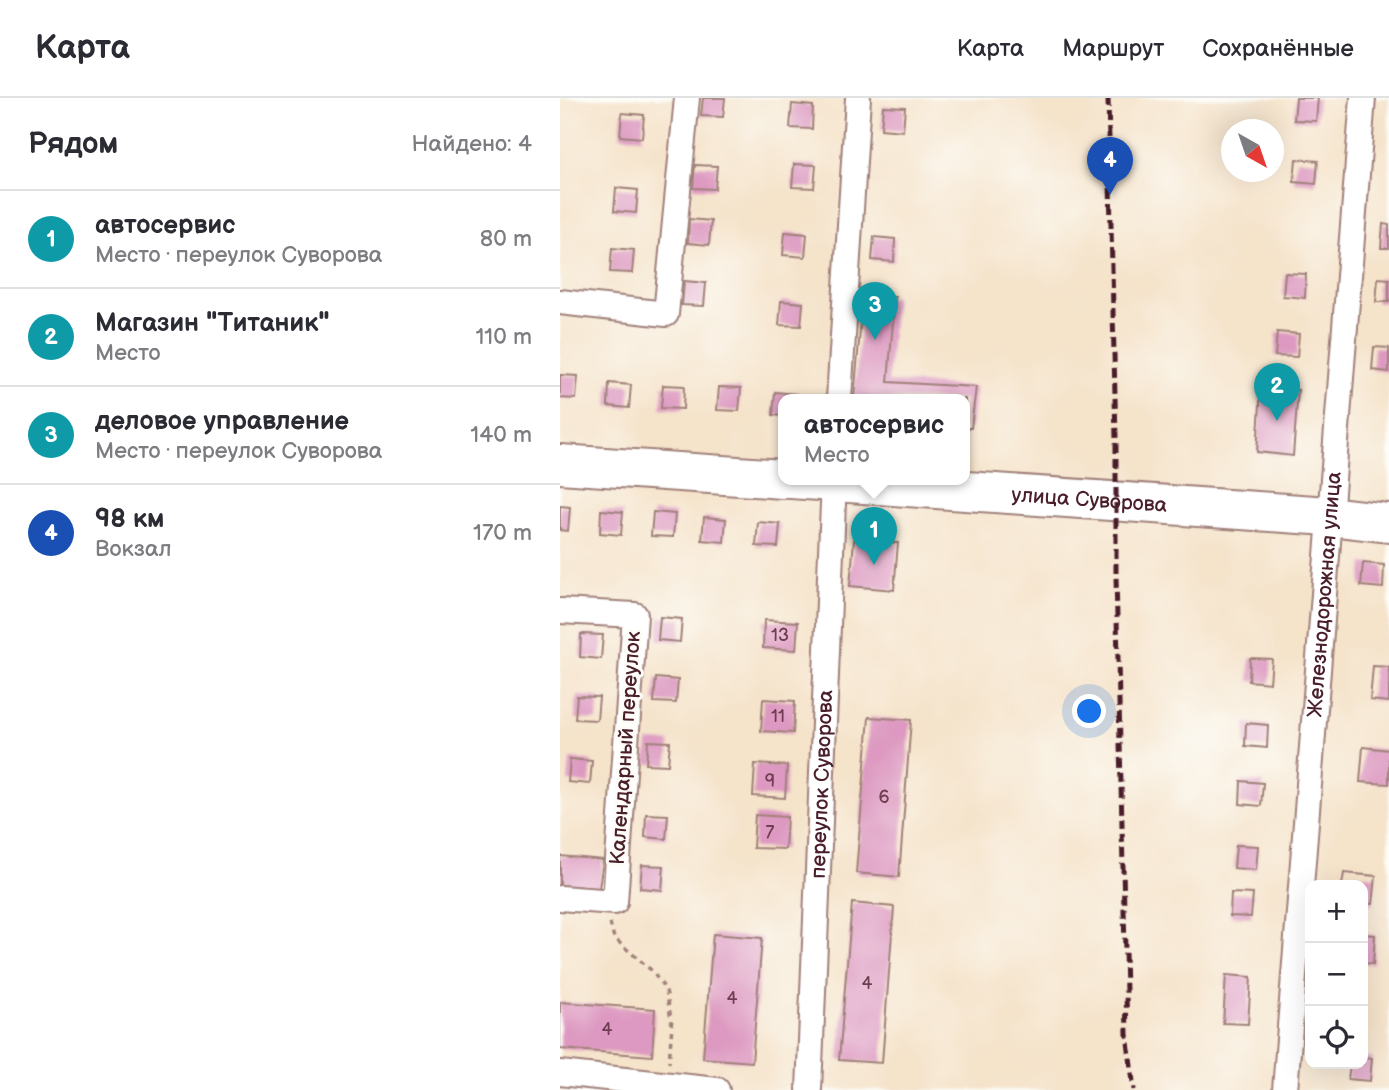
<!DOCTYPE html>
<html lang="ru">
<meta charset="utf-8">
<style>
:root{--surface:#fff;--page:#f2f2f3;--text:#2b2b33;--muted:#7c7c81;--line:#e1e1e2;--accent:#db2777}
body{margin:0;font-family:"Balsamiq Sans",sans-serif;background:var(--page);color:var(--text)}
.controls{position:absolute;right:21px;bottom:21px;display:grid;overflow:hidden;border-radius:14px;box-shadow:0 7px 28px #0002}
.controls button{width:63px;height:63px;display:grid;place-items:center;padding:0;border:0;border-bottom:2px solid var(--line);background:var(--surface);color:var(--text);font:35px sans-serif}
.compass{position:absolute;left:661px;top:21px;width:63px;height:63px;border-radius:50%;background:var(--surface);box-shadow:0 7px 28px #0002;rotate:140deg}
.you{position:absolute;left:530px;top:614px;width:24px;height:24px;margin:-18px;border:5px solid #fff;border-radius:50%;background:#1a73e8;box-shadow:0 0 0 10px #1a73e833}
.badge{display:grid;place-items:center;width:46px;height:46px;border-radius:50%;background:var(--accent);color:#fff;font-size:23px;font-weight:700}
.pin{position:absolute;translate:-50% -58px;filter:drop-shadow(0 2px 4px #0008)}
.pin::after{content:'';position:absolute;top:37px;width:24px;height:21px;background:inherit;clip-path:polygon(0 0,100% 0,50% 100%)}
.popup{position:absolute;left:218px;top:296px;width:192px;height:91px;box-sizing:border-box;display:grid;place-content:center;border-radius:14px;background:var(--surface);filter:drop-shadow(0 2px 5px #0005);font-size:23px;white-space:nowrap;color:var(--muted)}
.popup b{font-size:26px;color:var(--text)}
.popup::after{content:'';position:absolute;left:50%;top:100%;margin-left:-14px;border:14px solid transparent;border-top-color:var(--surface)}
.list{margin:0;padding:0;list-style:none}
h2{display:flex;justify-content:space-between;align-items:center;height:91px;margin:0;padding:0 28px;font-size:30px}
h2 small{font-size:23px;font-weight:400;color:var(--muted)}
.list li{display:grid;grid-template-columns:46px 1fr auto;gap:21px;align-items:center;box-sizing:border-box;height:98px;padding:0 28px;border-top:2px solid var(--line)}
.list b{display:block;font-size:26px;white-space:nowrap}
.list p{margin:0;font-size:23px;white-space:nowrap;color:var(--muted)}
.list em{font-size:23px;font-style:normal;color:var(--muted)}
.icon{flex:none;width:38px;height:38px;fill:none;stroke:currentColor;stroke-width:2;stroke-linecap:round;stroke-linejoin:round}
.map{position:relative;flex:none;width:829px;height:992px;overflow:hidden}
header{display:flex;align-items:center;gap:42px;box-sizing:border-box;height:98px;padding:0 35px;background:var(--surface);border-bottom:2px solid var(--line)}
header strong{font-size:33px}
nav{display:flex;gap:38px;margin-inline-start:auto;font-size:24px}
main{display:flex}
aside{flex:1;background:var(--surface)}
.map>svg:first-child{display:block}
.building{fill:#dd99c1}
.lines{fill:none;stroke-linecap:round;stroke-linejoin:round}
.minor-casing{stroke:#a0817a;stroke-width:28}
.primary-casing{stroke:#a0817a;stroke-width:42}
.path{stroke:#a0817a;stroke-width:3.5;stroke-dasharray:5 5;stroke-linecap:butt}
.minor{stroke:#fff;stroke-width:24}
.primary{stroke:#fff;stroke-width:38}
.rail{stroke:#4a1f2b;stroke-width:5;stroke-dasharray:10 5;stroke-linecap:butt}
.labels{text-anchor:middle;stroke-width:6;stroke-linejoin:round;paint-order:stroke}
.number-label{font-size:18px;fill:#6f3e50}
.street-label{font-size:21px;fill:#4a1f2b;stroke:#fdfcf7}
</style>
<header>
<strong>Карта</strong>
<nav><a>Карта</a><a>Маршрут</a><a>Сохранённые</a></nav>
</header>
<main>
<aside>
<h2>Рядом<small>Найдено: 4</small></h2>
<ul class="list">
<li><span class="badge" style="background:#0f9aa8">1</span><div><b>автосервис</b><p>Место · переулок Суворова</p></div><em>80 m</em></li>
<li><span class="badge" style="background:#0f9aa8">2</span><div><b>Магазин &quot;Титаник&quot;</b><p>Место</p></div><em>110 m</em></li>
<li><span class="badge" style="background:#0f9aa8">3</span><div><b>деловое управление</b><p>Место · переулок Суворова</p></div><em>140 m</em></li>
<li><span class="badge" style="background:#1a4fb4">4</span><div><b>98 км</b><p>Вокзал</p></div><em>170 m</em></li>
</ul>
</aside>
<div class="map">
<svg width="829" height="992" viewBox="0 0 829 992">
<rect width="100%" height="100%" fill="#fdfcf7"/>
<filter id="ink" filterUnits="userSpaceOnUse"><feTurbulence type="fractalNoise" baseFrequency=".0143" numOctaves="2"/><feDisplacementMap in="SourceGraphic" scale="14" xChannelSelector="R" yChannelSelector="G"/><feConvolveMatrix kernelMatrix="1 2 1 2 8 2 1 2 1" color-interpolation-filters="sRGB"/></filter>
<filter id="wash" filterUnits="userSpaceOnUse"><feTurbulence type="fractalNoise" baseFrequency=".00686" numOctaves="4" result="noise"/><feDisplacementMap in="SourceGraphic" scale="28" xChannelSelector="R" yChannelSelector="G"/><feGaussianBlur stdDeviation="1.57" result="paint"/><feColorMatrix in="noise" values="0 0 0 0 0 0 0 0 0 0 0 0 0 0 0 0 0 1.4 0 .05"/><feComposite in="paint" operator="in"/></filter>
<g filter="url(#wash)">
<rect width="100%" height="100%" fill="#f5e3ca"/>
<g id="blocks">
<path class="building" d="M143,0H165L163,19L141,18Z
M736,0H758L756,23L734,22Z
M232,6L253,8L252,31L230,30Z
M323,8L345,9L343,33L321,31Z
M62,15L84,17L82,40L60,38Z
M736,61L758,63L756,86L734,84Z
M234,66L256,67L254,90L232,89Z
M135,67L157,68L155,91L133,90Z
M56,90L78,92L76,115L54,113Z
M129,121L151,123L149,147L128,145Z
M823,126L829,127V150H821Z
M225,134L247,136L245,159L223,157Z
M314,139L335,141L334,164L312,162Z
M52,150L74,152L72,175L50,174Z
M725,175L746,176L745,200L723,198Z
M818,180L829,181V204H816Z
M124,183L146,185L144,208L122,207Z
M303,198L335,199L328,284L416,289L411,330H405V301H294Z
M221,203L243,205L241,228L219,227Z
M717,234L739,236L737,259L715,258Z
M814,249L829,250V274L812,272Z
M0,277L18,278L16,301L0,300Z
M49,285L71,287L69,310L48,308Z
M103,287L124,288L123,311L101,310Z
M159,289L181,290L179,313L157,312Z
M701,290L738,292L733,358L697,354Z
M215,294L237,296V301H223V318L213,317Z
M0,408L10,409L8,433L0,432Z
M41,412L63,414L61,437L40,435Z
M93,414L115,416L113,439L91,438Z
M144,419L166,421L164,444L142,442Z
M198,424L220,426L218,449L196,448Z
M294,442L338,445L334,492L290,488Z
M803,465L824,467L823,490L801,488Z
M100,519L122,521L120,544L98,542Z
M204,522L238,524L236,552L203,550Z
M21,536L43,537L41,561L20,559Z
M690,560L712,561L710,585L689,583Z
M813,568L829,569V604L810,602Z
M96,580L118,582L116,605L94,604Z
M17,598L39,599L37,622L15,621Z
M203,601L235,603L233,635L201,633Z
M309,619L351,622L339,779L296,775Z
M686,625L708,627L707,650L685,648Z
M88,643L110,644L108,667L86,666Z
M803,649L829,652V686L800,684Z
M10,661L32,663L30,686L8,684Z
M195,666L227,668L225,700L193,698Z
M681,683L703,685L701,708L680,706Z
M86,716L108,717L106,741L85,739Z
M195,717L227,719L225,751L193,750Z
M676,747L698,748L696,772L674,770Z
M0,758L43,762L39,791L0,787Z
M82,767L104,768L102,792L80,790Z
M784,775L816,778L813,806L803,805V787H782Z
M671,795L693,796L691,819L670,818Z
M292,805L334,809L322,965L279,962Z
M153,836L202,840L192,964L143,960Z
M803,836L815,837L813,866L803,865Z
M666,877L691,879L688,926L663,925Z
M0,904L95,911L92,958L0,951Z
M803,959L812,960L810,983L788,981L790,966H803Z"/>
</g>
</g>
<g filter="url(#ink)">
<use href="#blocks" fill-opacity="0" stroke="#a0817a" stroke-width="2"/>
<g class="lines">
<g class="minor-casing">
<g id="minor">
<path d="M0,204L106,216L127,0"/>
<path d="M279,301L298,0"/>
<path d="M0,513L75,517L55,804L0,800"/>
<path d="M0,975L157,992"/>
<path id="s1" d="M249,992L274,381"/>
<path id="s2" d="M725,992L803,0"/>
</g>
</g>
<g class="primary-casing">
<g id="primary">
<path d="M0,366L223,381"/>
<path id="s3" d="M231,381L769,418L829,425"/>
</g>
</g>
<path class="path" d="M50,825L54,840L91,872L106,892L112,926L109,965"/>
<use href="#minor" class="minor"/>
<use href="#primary" class="primary"/>
<path class="rail" d="M548,0L556,341V478L567,936L574,992"/>
</g>
</g>
<g class="labels">
<g class="number-label">
<text x="220" y="543">13</text>
<text x="218" y="624">11</text>
<text x="210" y="689">9</text>
<text x="324" y="705">6</text>
<text x="210" y="740">7</text>
<text x="307" y="891">4</text>
<text x="172" y="906">4</text>
<text x="47" y="937">4</text>
</g>
<g class="street-label">
<text dy="7" stroke="none"><textPath href="#s3" startOffset="299">улица Суворова</textPath></text>
<text dy="7" stroke="none"><textPath href="#s2" startOffset="497">Железнодорожная улица</textPath></text>
<text transform="translate(65 650) rotate(-86)" y="7">Календарный переулок</text>
<text dy="7" stroke="none"><textPath href="#s1" startOffset="306">переулок Суворова</textPath></text>
</g>
</g>
</svg>
<div class="controls">
<button>+</button>
<button>−</button>
<button><svg class="icon" aria-label="locate" viewBox="0 0 24 24"><circle cx="12" cy="12" r="6"/><path d="M12 2v4M12 18v4M2 12h4M18 12h4"/></svg></button>
</div>
<svg class="compass" viewBox="-18 -18 36 36"><path d="M0-13l5 13h-10z" fill="#e53935"/><path d="M0 13l5-13h-10z" fill="#7c7c81"/></svg>
<div class="you"></div>
<div class="pin badge" style="left:314px;top:467px;background:#0f9aa8">1</div>
<div class="popup"><b>автосервис</b>Место</div>
<div class="pin badge" style="left:717px;top:323px;background:#0f9aa8">2</div>
<div class="pin badge" style="left:315px;top:242px;background:#0f9aa8">3</div>
<div class="pin badge" style="left:550px;top:97px;background:#1a4fb4">4</div>
</div>
</main>
